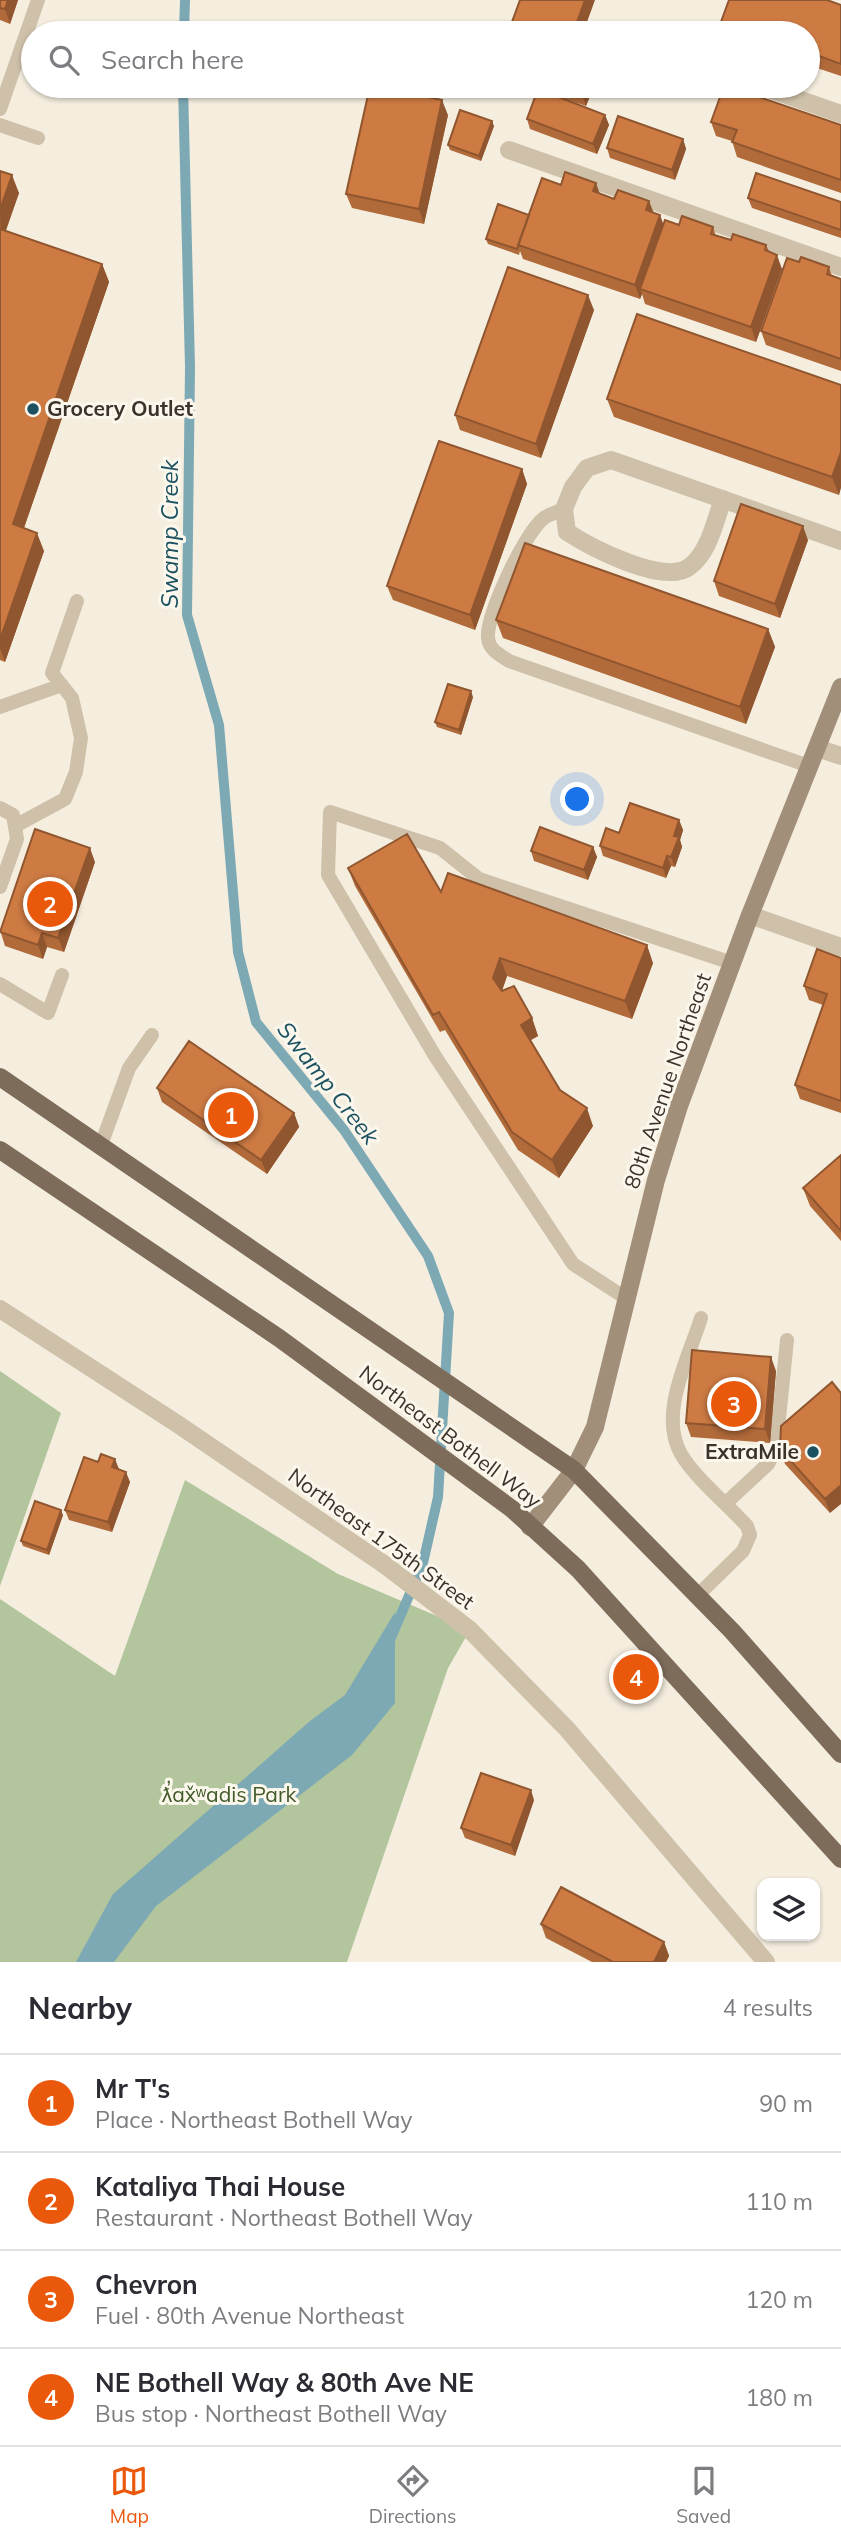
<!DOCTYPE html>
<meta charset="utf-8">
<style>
:root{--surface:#fff;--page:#f2f2f3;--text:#2b2b33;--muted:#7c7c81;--line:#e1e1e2;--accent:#ea580c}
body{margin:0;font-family:Mulish,sans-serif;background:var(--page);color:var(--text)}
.controls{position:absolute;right:21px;bottom:21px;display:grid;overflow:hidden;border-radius:14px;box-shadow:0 2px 5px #0004}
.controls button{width:63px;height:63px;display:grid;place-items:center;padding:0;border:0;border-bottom:2px solid var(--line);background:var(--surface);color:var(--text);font:35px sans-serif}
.you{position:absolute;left:578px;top:800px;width:24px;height:24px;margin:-18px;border:5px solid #fff;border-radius:50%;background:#1a73e8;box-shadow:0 0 0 10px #1a73e833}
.badge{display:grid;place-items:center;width:46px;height:46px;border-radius:50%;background:var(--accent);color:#fff;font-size:23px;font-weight:700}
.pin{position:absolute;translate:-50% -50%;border:4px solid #fff;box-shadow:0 2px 7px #0006}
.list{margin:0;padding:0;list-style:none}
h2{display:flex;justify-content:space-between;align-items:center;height:91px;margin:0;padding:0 28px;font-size:30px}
h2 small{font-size:23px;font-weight:400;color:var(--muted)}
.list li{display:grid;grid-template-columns:46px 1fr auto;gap:21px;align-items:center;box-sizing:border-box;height:98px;padding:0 28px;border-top:2px solid var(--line)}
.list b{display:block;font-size:26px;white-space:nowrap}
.list p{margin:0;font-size:23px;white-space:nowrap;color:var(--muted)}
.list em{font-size:23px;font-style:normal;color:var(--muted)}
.icon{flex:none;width:38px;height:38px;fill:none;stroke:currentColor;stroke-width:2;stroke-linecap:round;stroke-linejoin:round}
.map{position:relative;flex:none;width:841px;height:1962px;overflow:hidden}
.search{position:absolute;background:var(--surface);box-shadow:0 2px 5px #0004;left:21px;right:21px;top:21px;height:77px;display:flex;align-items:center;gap:18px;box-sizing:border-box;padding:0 24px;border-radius:38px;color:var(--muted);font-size:26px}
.sheet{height:483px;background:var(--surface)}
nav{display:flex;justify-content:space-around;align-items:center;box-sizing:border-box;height:98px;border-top:2px solid var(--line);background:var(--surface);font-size:19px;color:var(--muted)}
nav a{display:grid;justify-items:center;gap:4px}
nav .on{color:var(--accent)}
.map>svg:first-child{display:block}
.green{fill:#b2c59d}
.water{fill:#7ca9b4}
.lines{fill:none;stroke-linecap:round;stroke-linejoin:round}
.stream{stroke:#7ca9b4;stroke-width:10}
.service{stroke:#cec0a9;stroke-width:14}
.minor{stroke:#cec0a9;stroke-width:18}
.tertiary{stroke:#cec0a9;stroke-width:18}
.secondary{stroke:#a28f7a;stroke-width:18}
.primary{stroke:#7e6c5a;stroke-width:18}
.wall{fill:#b16a3a}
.shaded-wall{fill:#90562f}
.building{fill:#ce7b43;stroke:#90562f;stroke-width:2}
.poi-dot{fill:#1b5160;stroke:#fbf7ec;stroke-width:2.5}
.labels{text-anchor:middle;stroke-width:6;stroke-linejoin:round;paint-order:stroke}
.poi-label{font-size:21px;font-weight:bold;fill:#3b322a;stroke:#fbf7ec;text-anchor:start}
.street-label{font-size:21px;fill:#3b322a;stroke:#fbf7ec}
.park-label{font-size:21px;fill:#425b2b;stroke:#fbf7ec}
.water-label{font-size:23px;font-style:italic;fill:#1b5160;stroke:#fbf7ec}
</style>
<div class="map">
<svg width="841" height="1962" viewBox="0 0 841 1962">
<rect width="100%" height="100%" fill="#f5eedf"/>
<path class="green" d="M0,1371L61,1413L0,1586Z
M185,1480L338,1574L470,1630L448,1668L347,1962H0V1599L115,1676Z"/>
<path class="water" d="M395,1612V1703L352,1755L156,1906L114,1962H76L113,1894L310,1721L345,1695Z"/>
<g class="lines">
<path class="stream" d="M184,33L185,0
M183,86L190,367L187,615L219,725L238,952L256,1022L344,1130L428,1256L449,1313L438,1497L423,1563L390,1640"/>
<path class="service" d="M0,109L38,0
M0,125L38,138
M564,509C558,512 549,514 544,518C525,532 486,615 488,638C489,650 500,655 509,661L809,766
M0,707L62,685
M0,808L13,815L17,839L0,887
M15,826L65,799L76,772L81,738L72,698L52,673L77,601
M0,984L48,1013L62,975
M101,1145L129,1068L152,1035
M627,1299L573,1264L435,1056L328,875L330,812L440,848L479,879L732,963
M726,1503L768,1464L776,1448L787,1340
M697,1596L743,1551L750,1535L747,1526C728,1505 695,1478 681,1454C658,1414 689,1357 701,1318"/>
<path class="minor" d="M761,86L841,114
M509,150L841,267
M723,499C715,521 709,553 689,567C664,586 590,547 567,532L564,509L573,487L587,468L611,460L841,541
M817,748L841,756
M750,915L841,947
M385,1565L470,1630L567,1729L766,1962"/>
<path class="tertiary" d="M0,1309L176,1423L385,1565"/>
<path class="secondary" d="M530,1527L574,1470L595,1427L656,1180L679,1106L750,915L841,687"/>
<path class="primary" d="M0,1077L574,1470L732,1631L841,1754
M0,1150L279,1338L512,1509L578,1569L841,1859"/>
</g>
<path class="wall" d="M0,0H18L10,24L0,20Z
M841,5V76L808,65V33H725L721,22Z
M527,86H594L586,106L565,99L605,115L609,125L597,154L530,129L527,119L538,90Z
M448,115L424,224L352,208L346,194Z
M711,122L841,125V193L737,157L732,141L716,136Z
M494,126L481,161L450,150L448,145Z
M683,139L686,149L675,180L610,158L607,148Z
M0,171L19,193L5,231L102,264L109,282L24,528L44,551L5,662L0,660Z
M561,185L600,194L660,215L663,224L713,227L716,236L731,240L766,245L769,251L782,269L756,342L645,304L642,294L640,299L523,259L520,251L519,255L488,244L486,239L529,215Z
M748,198L841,202V238L752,208Z
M799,262L829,267L832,276L841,279V371L766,345L761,331Z
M594,310L541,458L460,430L455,415Z
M841,385L839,495L614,417L607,399Z
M522,469L527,484L475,630L393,600L387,586Z
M808,540L780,618L719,596L714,581Z
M496,620L768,629L775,647L746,724L503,638Z
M473,697L461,735L437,727L435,722Z
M679,820L683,830L680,840L682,847L675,867L671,866L666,878L603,856L600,846L619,833Z
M593,847L597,857L588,880L534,861L531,851Z
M95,862L64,952L47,947L43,959L5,946L0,930Z
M348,868L441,892L653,963L632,1019L507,976L502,991L532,1018L538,1036L531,1040L560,1090L593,1126L559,1178L518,1150L445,1030L440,1032L355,886Z
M841,958V1113L800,1099L795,1085L823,1005L809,1000L804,986Z
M157,1088L294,1113L299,1127L267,1174L162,1102Z
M841,1155V1241L810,1206L803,1188Z
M776,1371L770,1443L691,1437L686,1423Z
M832,1382L830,1513L785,1464L780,1449Z
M119,1470L130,1482L112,1532L69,1520L65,1510Z
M63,1515L49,1555L23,1546L21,1541Z
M534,1800L515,1856L465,1838L461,1828Z
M541,1924L664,1942L669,1956L666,1962H592L546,1938Z"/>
<path class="shaded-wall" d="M8,0H18L10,24L5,9Z
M585,0H595L583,33H573Z
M583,86H594L586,106L581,92Z
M442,100L448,115L424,224L419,209Z
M605,115L609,125L597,154L593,144Z
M492,121L494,126L481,161L479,156Z
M683,139L686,149L675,180L672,170Z
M12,175L19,193L1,245L0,210Z
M596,183L601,197L593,191Z
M649,201L655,216L646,210Z
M660,215L665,229L640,289L642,294L640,299L635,285Z
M777,255L782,269L756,342L751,327Z
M102,264L109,282L19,542L13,524Z
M588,295L594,310L541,458L536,444Z
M841,452V488L839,495L832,477Z
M522,469L527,484L475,630L470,615Z
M803,526L808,540L780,618L775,604Z
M37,533L44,551L5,662L0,648V640Z
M768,629L775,647L746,724L740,707Z
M471,691L473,697L461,735L459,730Z
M679,820L683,830L680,840L682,847L675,867L671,857L674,836Z
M593,847L597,857L588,880L584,870Z
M90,848L95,862L64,952L58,938Z
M667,856L671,866L666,878L663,868Z
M42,933L47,947L43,959L38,945Z
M647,945L653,963L632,1019L625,1001Z
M500,958L507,976L500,996L493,978Z
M532,1018L538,1036L527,1042L521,1025Z
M587,1108L593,1126L559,1178L552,1160Z
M294,1113L299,1127L267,1174L261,1160Z
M771,1357L776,1371L770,1443L765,1429Z
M115,1459L119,1469L112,1467Z
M126,1472L130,1482L112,1532L108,1522Z
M841,1485V1504L830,1513L825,1499Z
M61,1510L63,1515L49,1555L47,1550Z
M531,1790L534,1800L515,1856L511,1845Z
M664,1942L669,1956L666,1962H654Z"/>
<path class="building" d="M0,0H8L5,9L0,8Z
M520,0H585L573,33H508Z
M729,0H827L841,5V64L808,52V33H753L721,22Z
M370,86H374L442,100L419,209L346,194Z
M563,86H583L581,92Z
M724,86H727L841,125V180L732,142L737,130L711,122Z
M538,89L605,115L593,144L527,119Z
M460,110L492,121L479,156L448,145Z
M618,116L683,139L672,170L607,148Z
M0,171L12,175L0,210Z
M565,172L596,183L593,191L614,199L618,190L649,201L646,210L660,215L635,285L518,245L542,178L561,185Z
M756,173L841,202V230L748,198Z
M498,204L529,215L517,249L486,239Z
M682,216L713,227L711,234L731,240L733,234L766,245L765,250L777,255L751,327L640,289L665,220L679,225Z
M0,229L102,264L13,524L37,533L0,640Z
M801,257L829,267L827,274L841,279V359L761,331L787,258L799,262Z
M508,267L588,295L536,444L455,415Z
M637,314L841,385V452L832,477L607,399Z
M439,441L522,469L470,615L387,586Z
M741,504L803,526L775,604L714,581Z
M525,543L768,629L740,707L496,620Z
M448,684L471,691L459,730L435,722Z
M630,803L679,820L674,836L679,837L671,857L667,856L663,868L600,846L606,828L619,833Z
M540,827L593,847L584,870L531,851Z
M35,829L90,848L58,938L42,933L38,945L0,932Z
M407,834L441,892L448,873L647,945L625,1001L500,958L493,978L502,991L514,986L532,1018L521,1025L560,1090L587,1108L552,1160L512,1132L439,1012L433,1015L348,868Z
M817,949L841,958V1101L795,1085L827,994L804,986Z
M189,1041L294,1113L261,1160L157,1088Z
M841,1155V1231L803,1188Z
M692,1350L771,1357L765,1429L686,1423Z
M832,1382L841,1393V1485L825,1499L780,1449L781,1426Z
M101,1454L115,1459L112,1467L126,1472L108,1522L65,1510L84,1457L98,1462Z
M35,1501L61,1510L47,1550L21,1541Z
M481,1773L531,1790L511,1845L461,1828Z
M561,1887L664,1942L654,1962H613L541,1924Z"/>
<g class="poi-dot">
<circle cx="33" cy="409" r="7"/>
<circle cx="813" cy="1452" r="7"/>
</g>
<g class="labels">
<g class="poi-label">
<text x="47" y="416">Grocery Outlet</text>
<text x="799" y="1459" text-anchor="end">ExtraMile</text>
</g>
<g class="street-label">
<text transform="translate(668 1081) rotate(-71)" y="7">80th Avenue Northeast</text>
<text transform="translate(450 1437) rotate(37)" y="7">Northeast Bothell Way</text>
<text transform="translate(381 1539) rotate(36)" y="7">Northeast 175th Street</text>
</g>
<g class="park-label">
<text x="229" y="1802">ƛ̕ax̌ʷadis Park</text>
</g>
<g class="water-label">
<text transform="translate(170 534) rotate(-90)" y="8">Swamp Creek</text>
<text transform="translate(328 1083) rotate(52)" y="8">Swamp Creek</text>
</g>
</g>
</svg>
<div class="controls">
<button><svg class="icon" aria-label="layers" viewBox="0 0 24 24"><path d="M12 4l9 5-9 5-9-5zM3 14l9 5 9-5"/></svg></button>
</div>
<div class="you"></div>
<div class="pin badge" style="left:231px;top:1115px">1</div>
<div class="pin badge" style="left:50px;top:904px">2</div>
<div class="pin badge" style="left:734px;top:1404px">3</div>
<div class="pin badge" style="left:636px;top:1677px">4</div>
<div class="search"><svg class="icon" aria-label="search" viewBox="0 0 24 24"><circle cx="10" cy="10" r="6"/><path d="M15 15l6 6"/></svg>Search here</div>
</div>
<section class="sheet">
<h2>Nearby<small>4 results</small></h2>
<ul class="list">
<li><span class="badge">1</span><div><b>Mr T's</b><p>Place · Northeast Bothell Way</p></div><em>90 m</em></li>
<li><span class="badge">2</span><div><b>Kataliya Thai House</b><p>Restaurant · Northeast Bothell Way</p></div><em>110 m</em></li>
<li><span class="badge">3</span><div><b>Chevron</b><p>Fuel · 80th Avenue Northeast</p></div><em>120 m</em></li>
<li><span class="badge">4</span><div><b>NE Bothell Way &amp; 80th Ave NE</b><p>Bus stop · Northeast Bothell Way</p></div><em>180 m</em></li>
</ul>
</section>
<nav>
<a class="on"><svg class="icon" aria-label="map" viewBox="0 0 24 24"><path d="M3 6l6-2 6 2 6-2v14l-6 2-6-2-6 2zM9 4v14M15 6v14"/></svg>Map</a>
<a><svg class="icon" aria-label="directions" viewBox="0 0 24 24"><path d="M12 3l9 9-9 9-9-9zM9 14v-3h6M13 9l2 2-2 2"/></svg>Directions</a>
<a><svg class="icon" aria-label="saved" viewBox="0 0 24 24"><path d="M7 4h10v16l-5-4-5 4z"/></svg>Saved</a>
</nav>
